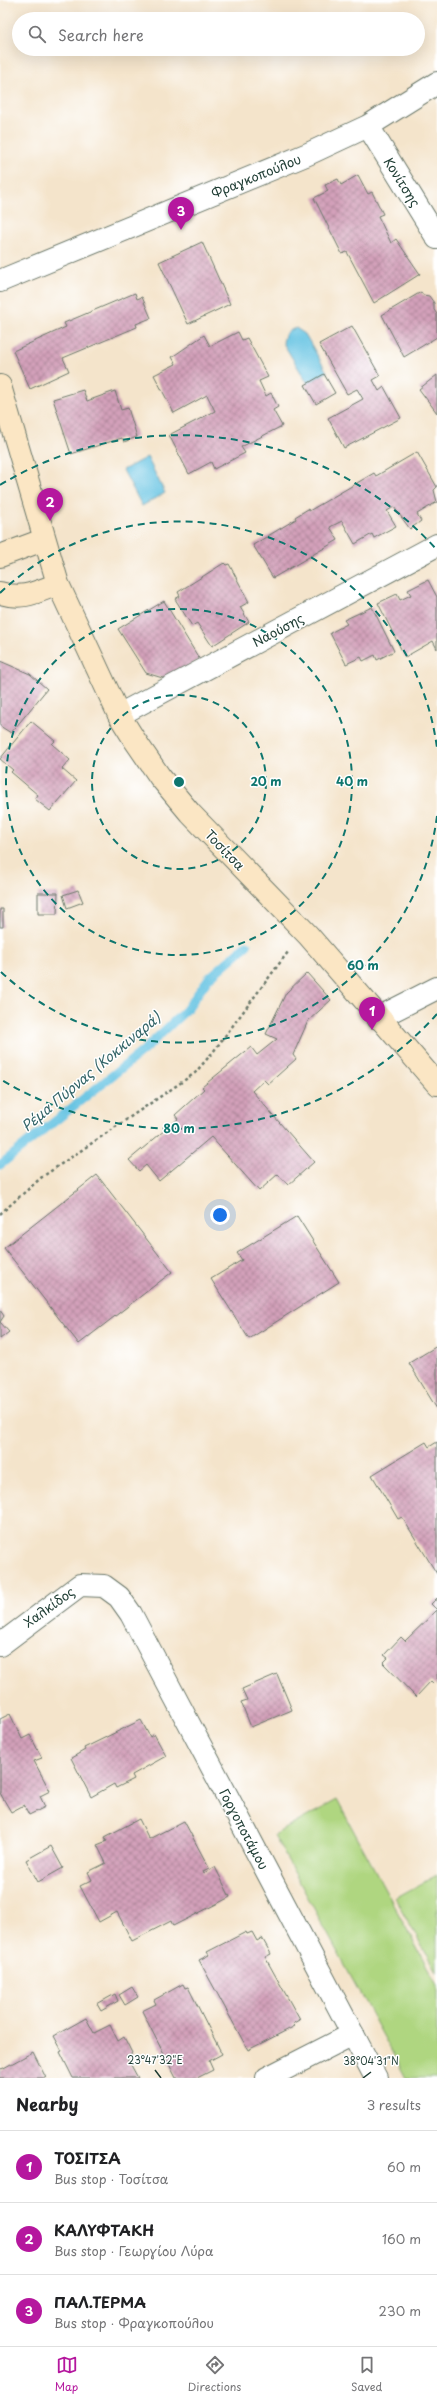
<!DOCTYPE html>
<meta charset="utf-8">
<style>
:root{--surface:#fff;--page:#f6f6f6;--text:#202124;--muted:#757577;--line:#e0e0e0;--accent:#b5179e}
body{margin:0;font-family:"Playpen Sans",sans-serif;background:var(--page);color:var(--text)}
.you{position:absolute;left:220px;top:1215px;width:14px;height:14px;margin:-10px;border:3px solid #fff;border-radius:50%;background:#1a73e8;box-shadow:0 0 0 6px #1a73e833}
.badge{display:grid;place-items:center;width:26px;height:26px;border-radius:50%;background:var(--accent);color:#fff;font-size:13px;font-weight:700}
.pin{position:absolute;translate:-50% -33px;filter:drop-shadow(0 1px 2px #0008)}
.pin::after{content:'';position:absolute;top:21px;width:14px;height:12px;background:inherit;clip-path:polygon(0 0,100% 0,50% 100%)}
.list{margin:0;padding:0;list-style:none}
h2{display:flex;justify-content:space-between;align-items:center;height:52px;margin:0;padding:0 16px;font-size:17px}
h2 small{font-size:13px;font-weight:400;color:var(--muted)}
.list li{display:grid;grid-template-columns:26px 1fr auto;gap:12px;align-items:center;box-sizing:border-box;height:72px;padding:0 16px;border-top:1px solid var(--line)}
.list b{display:block;font-size:15px;white-space:nowrap}
.list p{margin:0;font-size:13px;white-space:nowrap;color:var(--muted)}
.list em{font-size:13px;font-style:normal;color:var(--muted)}
.icon{flex:none;width:22px;height:22px;fill:none;stroke:currentColor;stroke-width:2;stroke-linecap:round;stroke-linejoin:round}
.map{position:relative;flex:none;width:437px;height:2078px;overflow:hidden}
.search{position:absolute;background:var(--surface);box-shadow:0 4px 16px #0002;left:12px;right:12px;top:12px;height:44px;display:flex;align-items:center;gap:10px;box-sizing:border-box;padding:0 14px;border-radius:22px;color:var(--muted);font-size:15px}
.sheet{height:268px;background:var(--surface)}
nav{display:flex;justify-content:space-around;align-items:center;box-sizing:border-box;height:56px;border-top:1px solid var(--line);background:var(--surface);font-size:11px;color:var(--muted)}
nav a{display:grid;justify-items:center;gap:2px}
nav .on{color:var(--accent)}
.map>svg:first-child{display:block}
.pitch{fill:#afd680;stroke:#678a5a}
.water{fill:#64c2e2;stroke:#42808b}
.lines{fill:none;stroke-linecap:round;stroke-linejoin:round}
.stream{stroke:#64c2e2;stroke-width:9}
.building{fill:url(#building-cross-hatch)}
.minor-casing{stroke:#6a7769;stroke-width:24}
.tertiary-casing{stroke:#6a7769;stroke-width:24}
.secondary-casing{stroke:#6a7769;stroke-width:24}
.path{stroke:#6a7769;stroke-width:2.5;stroke-dasharray:3 3;stroke-linecap:butt}
.minor{stroke:#fff;stroke-width:22}
.tertiary{stroke:#fff;stroke-width:22}
.secondary{stroke:#fbe6c4;stroke-width:22}
.ticks{fill:none;stroke:#1f3d34;stroke-width:1.5}
.ring{fill:none;stroke:#0f766e;stroke-width:2;stroke-dasharray:7 5}
.labels{text-anchor:middle;stroke-width:3;stroke-linejoin:round;paint-order:stroke}
.street-label{font-size:13px;fill:#1f3d34;stroke:#fff}
.water-label{font-size:14px;font-style:italic;fill:#346568;stroke:#fff}
.ticks-label{font-size:10px;text-anchor:middle;fill:#1f3d34;stroke:#fff;stroke-width:3;stroke-linejoin:round;paint-order:stroke}
.centre{fill:#0f766e;stroke:#fff;stroke-width:2}
.ring-label{font-size:12px;text-anchor:middle;font-weight:bold;fill:#0f766e;stroke:#fff;stroke-width:3;stroke-linejoin:round;paint-order:stroke}
</style>
<div class="map">
<svg width="437" height="2078" viewBox="0 0 437 2078">
<defs>
<pattern id="building-cross-hatch" width="8" height="8" patternUnits="userSpaceOnUse"><rect width="8" height="8" fill="#d3a0ba"/><path d="M0 0l8 8M0 8l8-8" fill="none" stroke="#ab8498"/></pattern>
</defs>
<rect width="100%" height="100%" fill="#fff"/>
<filter id="ink" filterUnits="userSpaceOnUse"><feTurbulence type="fractalNoise" baseFrequency=".025" numOctaves="2"/><feDisplacementMap in="SourceGraphic" scale="8" xChannelSelector="R" yChannelSelector="G"/><feConvolveMatrix kernelMatrix="1 2 1 2 8 2 1 2 1" color-interpolation-filters="sRGB"/></filter>
<filter id="wash" filterUnits="userSpaceOnUse"><feTurbulence type="fractalNoise" baseFrequency=".012" numOctaves="4" result="noise"/><feDisplacementMap in="SourceGraphic" scale="16" xChannelSelector="R" yChannelSelector="G"/><feGaussianBlur stdDeviation="0.9" result="paint"/><feColorMatrix in="noise" values="0 0 0 0 0 0 0 0 0 0 0 0 0 0 0 0 0 1.4 0 .05"/><feComposite in="paint" operator="in"/></filter>
<g filter="url(#wash)">
<rect width="100%" height="100%" fill="#f4e4cb"/>
<path class="pitch" d="M337,1800L437,1985V2078H406L274,1835Z
M437,1875V1973L395,1898Z"/>
<path class="water" d="M296,328L305,334L327,372L308,384L283,343C284,334 287,331 296,328Z
M147,457L165,493L142,506L123,470Z"/>
<g class="lines">
<path class="stream" d="M0,1165L143,1051L186,1010L209,978L247,945"/>
</g>
<g id="blocks">
<path class="building" d="M358,175L368,194L372,192L383,214L378,216L391,243L396,239L420,274L374,303L347,252L342,254L314,198L328,191L325,185L338,179L341,185Z
M202,242L230,304L188,324L159,262Z
M421,292L423,295L429,296L434,303V310L437,314V337L404,357L382,315Z
M135,293L137,299L142,297L151,318L136,324L137,327L63,358L69,371L30,389L13,351L66,327L64,323Z
M352,326L380,376L373,380L379,391L384,387L401,418L344,448L328,418L363,399L357,389L347,394L319,344Z
M238,332L242,340L247,338L268,377L259,381L266,396L271,393L278,407L273,410L282,426L241,447L245,453L214,469L211,462L189,474L169,435L215,411L207,395L174,413L154,375L176,364L172,357L204,335L210,346Z
M324,374L335,393L316,404L305,385Z
M437,375V413L419,389Z
M83,390L87,401L115,391L121,410L128,408L137,437L124,442L122,438L71,454L53,399Z
M417,452L437,487L434,490L437,502L417,514L421,521L410,529L394,507L387,511L396,526L374,538L372,534L355,544L342,521L330,527L338,540L273,578L253,545L296,519L295,517L308,509L309,511L374,473L376,476Z
M224,563L226,565L229,564L249,602L240,607L249,622L212,646L197,623L192,626L175,599L180,596L178,592Z
M428,580L437,597V649L433,641L405,657L378,603L397,594L400,600L411,595L408,590Z
M164,601L200,660L166,679L146,673L118,629Z
M372,607L394,651L377,660L375,655L363,661L361,657L346,664L330,633L347,624L344,620Z
M0,661L30,674L47,689L11,733L0,726Z
M31,721L55,741L52,744L70,760L62,769L76,781L50,811L35,799L38,795L11,772L13,770L0,759Z
M78,890L83,902L67,908L63,895Z
M38,893H58L57,914H38Z
M0,909H3V927H0Z
M307,973L331,1000L308,1021L293,1055L296,1059L268,1084L264,1080L252,1091L314,1162L288,1185L278,1174L259,1191L211,1137L159,1181L146,1165L139,1171L129,1160L178,1119L175,1115L204,1089L202,1087L251,1047L257,1055L277,1039L266,1034L286,993Z
M97,1175L172,1272L79,1344L4,1248Z
M297,1216L339,1282L249,1339L211,1279L242,1260L237,1253Z
M0,1310L4,1316L0,1322L9,1332L0,1339Z
M437,1346V1409L409,1363Z
M426,1442L429,1447L437,1442V1574L402,1517L398,1519L372,1475Z
M437,1598V1683L435,1685L431,1681L416,1697L383,1663L388,1658L384,1655L401,1637L405,1641L437,1610L431,1604Z
M277,1674L292,1710L251,1727L241,1702L247,1700L242,1689Z
M10,1714L22,1739L30,1735L42,1758L34,1761L50,1791L40,1796L45,1807L29,1815L24,1805L11,1812L0,1793V1719Z
M141,1720L150,1737L154,1734L166,1756L132,1775L134,1779L116,1788L114,1784L91,1797L71,1758L85,1750L84,1748Z
M139,1819L149,1839L184,1821L209,1868L203,1871L204,1873L215,1867L230,1897L173,1926L171,1921L132,1941L117,1912L99,1922L80,1886L92,1880L88,1872L106,1863L97,1845L107,1841L105,1837Z
M51,1846L63,1868L38,1882L26,1860Z
M246,1932L247,1934L252,1932L257,1941L262,1938L271,1954L265,1957L300,2020L293,2024L295,2026L248,2050L199,1960L209,1955L207,1952Z
M183,1984L185,1988L188,1987L222,2054L209,2061L213,2070L197,2078H176L142,2011L156,2004L154,2000Z
M132,1987L138,1997L125,2005L119,1995Z
M115,1994L118,2001L101,2011L97,2004Z
M86,2018L94,2033L110,2025L118,2041L124,2037L132,2053L126,2056L138,2078H73L60,2052L62,2051L54,2036Z
M33,2052L46,2078H0V2070Z"/>
</g>
</g>
<g filter="url(#ink)">
<use href="#blocks" fill-opacity="0" stroke="#6a7769" stroke-width="1"/>
<g class="lines">
<g class="minor-casing">
<path id="minor" d="M368,126L437,238
M0,281L308,154L368,126L437,83
M119,715L437,545
M0,1645L80,1585L104,1586L119,1597L131,1614L376,2078
M267,2078L353,2034"/>
</g>
<g class="tertiary-casing">
<path id="tertiary" d="M378,1018L437,988"/>
</g>
<g class="secondary-casing">
<path id="secondary" d="M0,386L58,584L119,715L134,739L160,777L190,813L308,935L437,1084
M0,556L43,540
M0,593C24,600 36,592 58,584"/>
</g>
<path class="path" d="M0,1214L42,1177L195,1073L213,1052L288,952"/>
<use href="#minor" class="minor"/>
<use href="#tertiary" class="tertiary"/>
<use href="#secondary" class="secondary"/>
</g>
</g>
<path class="ticks" d="M155,2070L161,2078M363,2078L371,2072"/>
<g class="ring">
<circle cx="179" cy="782" r="87"/>
<circle cx="179" cy="782" r="173"/>
<path d="M437 816A260 260 0 0 1 0 971M0 593A260 260 0 0 1 437 748"/>
<path d="M437 1014A347 347 0 0 1 0 1079M0 485A347 347 0 0 1 437 550"/>
</g>
<g class="labels">
<g class="street-label">
<text transform="translate(256 176) rotate(-22)" y="5">Φραγκοπούλου</text>
<text transform="translate(402 182) rotate(58)" y="5">Κονίτσης</text>
<text transform="translate(278 630) rotate(-28)" y="5">Ναούσης</text>
<text transform="translate(225 850) rotate(46)" y="5">Τοσίτσα</text>
<text transform="translate(49 1607) rotate(-36)" y="5">Χαλκίδος</text>
<text transform="translate(244 1829) rotate(62)" y="5">Γοργοποτάμου</text>
</g>
<g class="water-label">
<text transform="translate(91 1072) rotate(-40)" y="5">Ρέμα Πύρνας (Κοκκιναρά)</text>
</g>
</g>
<g class="ticks-label">
<text x="155" y="2064">23°47'32"E</text>
<text x="371" y="2065">38°04'31"N</text>
</g>
<circle cx="179" cy="782" r="6" class="centre"/>
<g class="ring-label">
<text x="266" y="786">20 m</text>
<text x="352" y="786">40 m</text>
<text x="363" y="970">60 m</text>
<text x="179" y="1133">80 m</text>
</g>
</svg>
<div class="you"></div>
<div class="pin badge" style="left:372px;top:1030px">1</div>
<div class="pin badge" style="left:50px;top:521px">2</div>
<div class="pin badge" style="left:181px;top:230px">3</div>
<div class="search"><svg class="icon" aria-label="search" viewBox="0 0 24 24"><circle cx="10" cy="10" r="6"/><path d="M15 15l6 6"/></svg>Search here</div>
</div>
<section class="sheet">
<h2>Nearby<small>3 results</small></h2>
<ul class="list">
<li><span class="badge">1</span><div><b>ΤΟΣΙΤΣΑ</b><p>Bus stop · Τοσίτσα</p></div><em>60 m</em></li>
<li><span class="badge">2</span><div><b>ΚΑΛΥΦΤΑΚΗ</b><p>Bus stop · Γεωργίου Λύρα</p></div><em>160 m</em></li>
<li><span class="badge">3</span><div><b>ΠΑΛ.ΤΕΡΜΑ</b><p>Bus stop · Φραγκοπούλου</p></div><em>230 m</em></li>
</ul>
</section>
<nav>
<a class="on"><svg class="icon" aria-label="map" viewBox="0 0 24 24"><path d="M3 6l6-2 6 2 6-2v14l-6 2-6-2-6 2zM9 4v14M15 6v14"/></svg>Map</a>
<a><svg class="icon" aria-label="directions" viewBox="0 0 24 24"><path d="M12 3l9 9-9 9-9-9zM9 14v-3h6M13 9l2 2-2 2"/></svg>Directions</a>
<a><svg class="icon" aria-label="saved" viewBox="0 0 24 24"><path d="M7 4h10v16l-5-4-5 4z"/></svg>Saved</a>
</nav>
